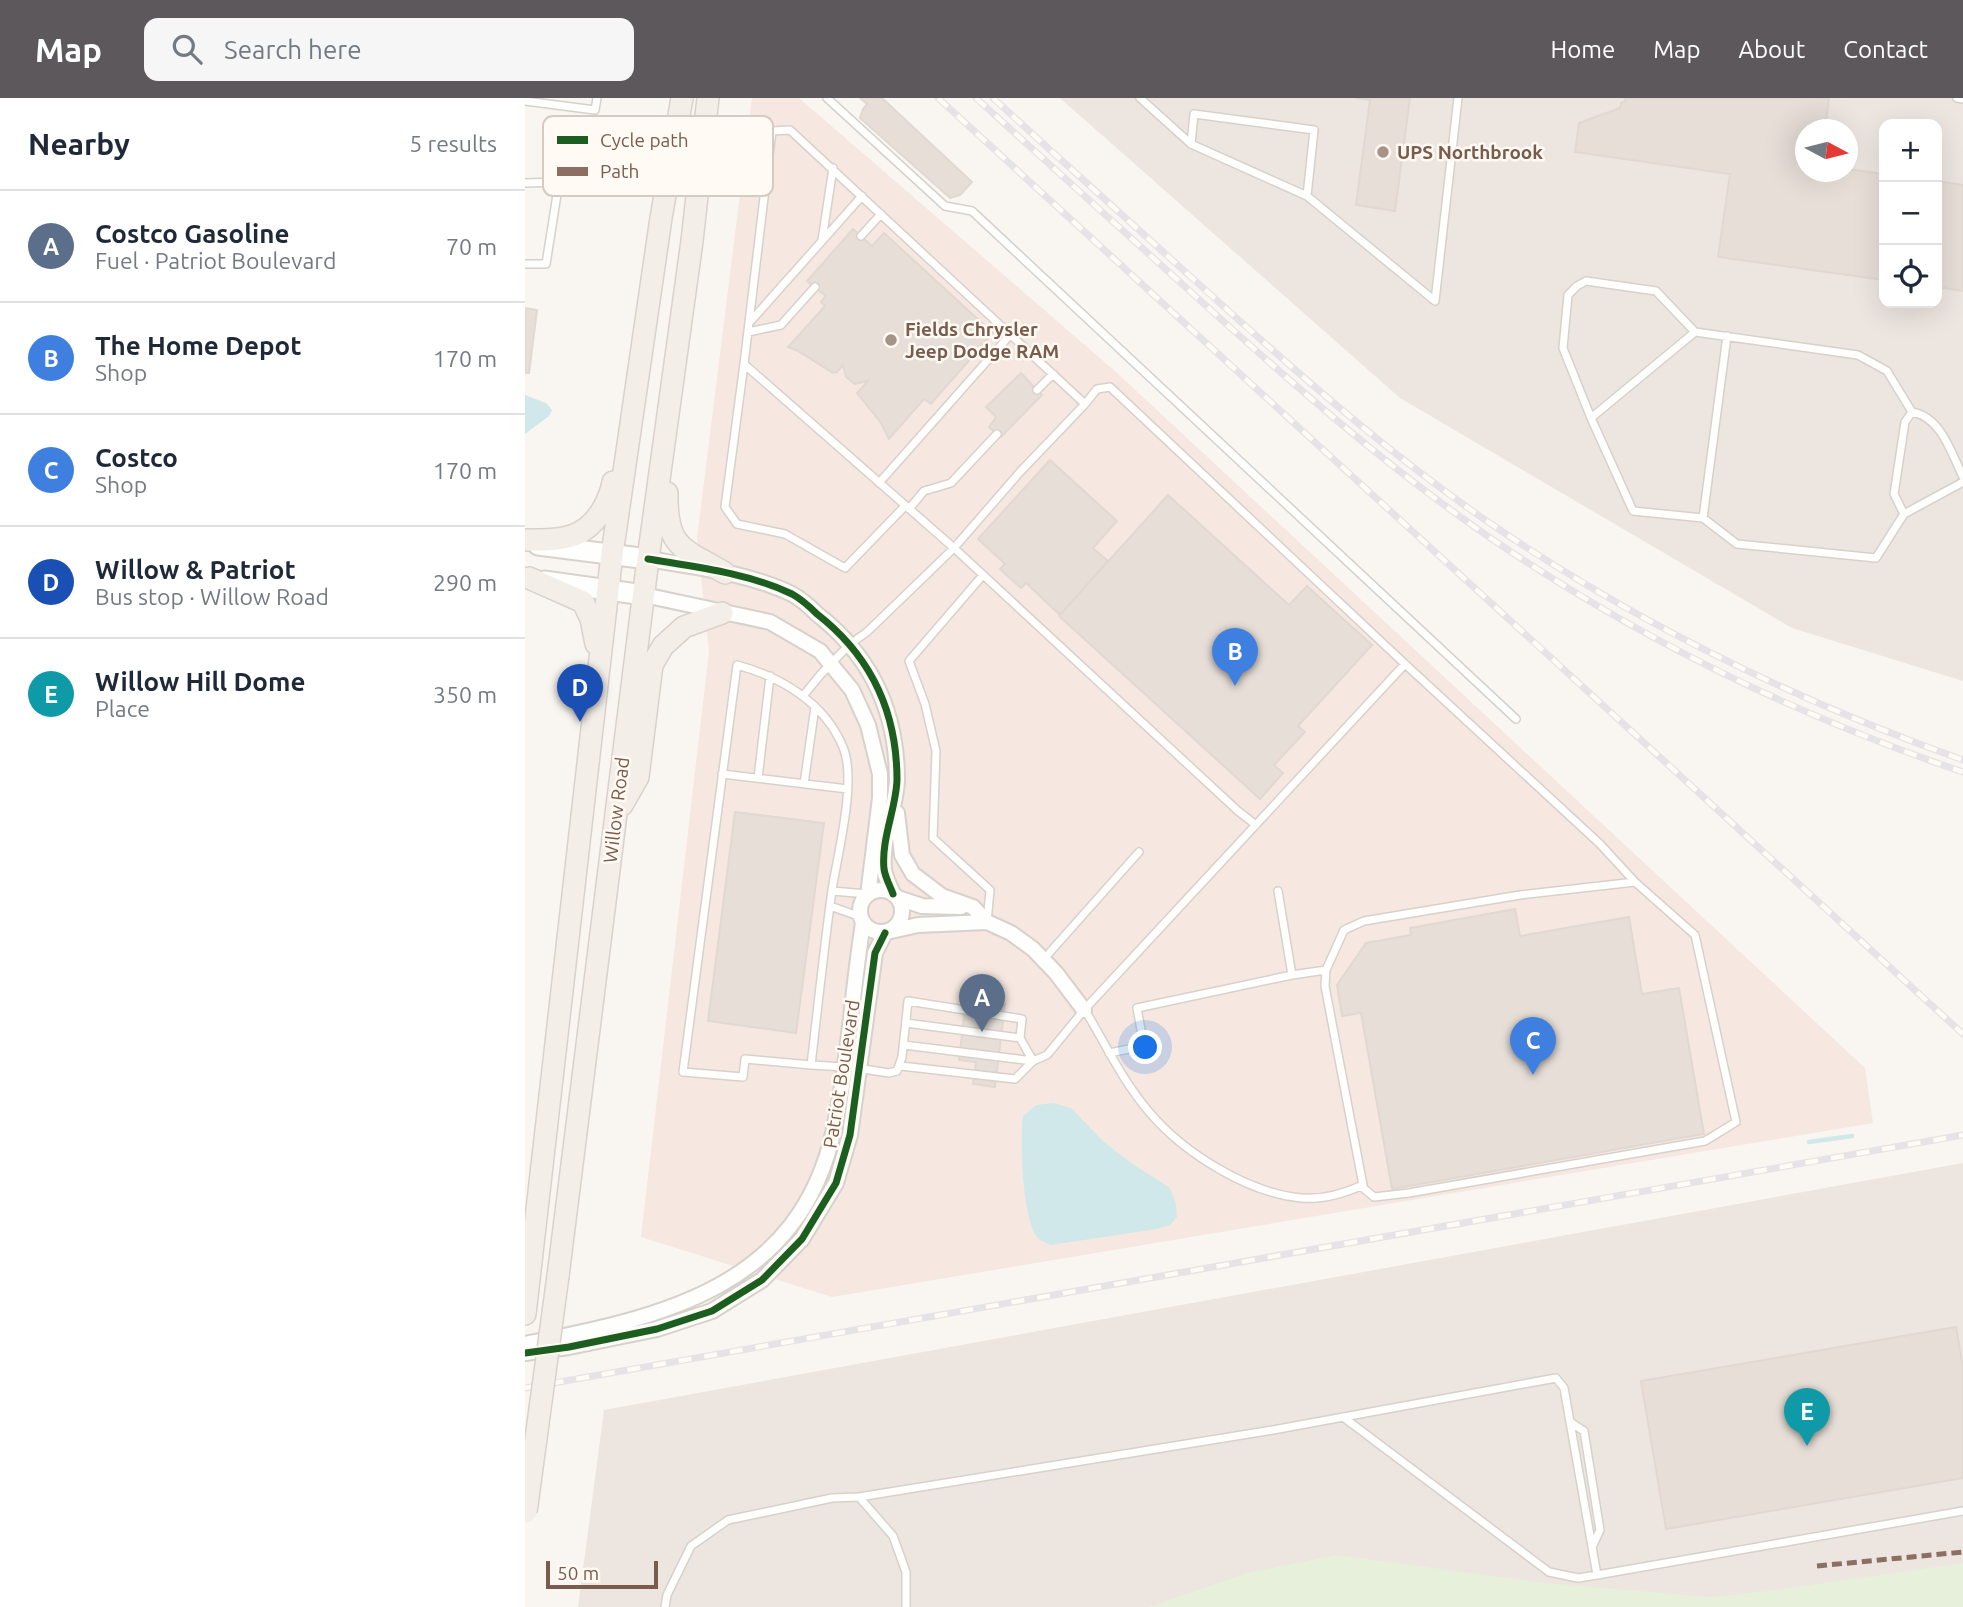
<!DOCTYPE html>
<meta charset="utf-8">
<style>
:root{--surface:#fff;--page:#f6f6f7;--text:#1f2937;--muted:#747a83;--line:#e0e1e3;--accent:#5c585b}
body{margin:0;font-family:Ubuntu,sans-serif;background:var(--page);color:var(--text)}
.controls{position:absolute;right:21px;top:21px;display:grid;overflow:hidden;border-radius:14px;box-shadow:0 7px 28px #0002}
.controls button{width:63px;height:63px;display:grid;place-items:center;padding:0;border:0;border-bottom:2px solid var(--line);background:var(--surface);color:var(--text);font:35px sans-serif}
.compass{position:absolute;left:1270px;top:21px;width:63px;height:63px;border-radius:50%;background:var(--surface);box-shadow:0 7px 28px #0002;rotate:97deg}
.scale{position:absolute;left:21px;bottom:18px;width:112px;box-sizing:border-box;padding-left:7px;border:4px solid #7a5c4d;border-top:0;font-size:19px;line-height:24px;white-space:nowrap;color:#7a5c4d;-webkit-text-stroke:5px #fffaf3;paint-order:stroke}
.you{position:absolute;left:621px;top:950px;width:24px;height:24px;margin:-18px;border:5px solid #fff;border-radius:50%;background:#1a73e8;box-shadow:0 0 0 10px #1a73e833}
.badge{display:grid;place-items:center;width:46px;height:46px;border-radius:50%;background:var(--accent);color:#fff;font-size:23px;font-weight:700}
.pin{position:absolute;translate:-50% -58px;filter:drop-shadow(0 2px 4px #0008)}
.pin::after{content:'';position:absolute;top:37px;width:24px;height:21px;background:inherit;clip-path:polygon(0 0,100% 0,50% 100%)}
.list{margin:0;padding:0;list-style:none}
h2{display:flex;justify-content:space-between;align-items:center;height:91px;margin:0;padding:0 28px;font-size:30px}
h2 small{font-size:23px;font-weight:400;color:var(--muted)}
.list li{display:grid;grid-template-columns:46px 1fr auto;gap:21px;align-items:center;box-sizing:border-box;height:112px;padding:0 28px;border-top:2px solid var(--line)}
.list b{display:block;font-size:26px;white-space:nowrap}
.list p{margin:0;font-size:23px;white-space:nowrap;color:var(--muted)}
.list em{font-size:23px;font-style:normal;color:var(--muted)}
.icon{flex:none;width:38px;height:38px;fill:none;stroke:currentColor;stroke-width:2;stroke-linecap:round;stroke-linejoin:round}
.map{position:relative;flex:none;width:1438px;height:1509px;overflow:hidden}
header{display:flex;align-items:center;gap:42px;box-sizing:border-box;height:98px;padding:0 35px;background:var(--accent);color:#fff}
header strong{font-size:33px}
nav{display:flex;gap:38px;margin-inline-start:auto;font-size:24px}
.search{width:490px;height:63px;background:var(--page);display:flex;align-items:center;gap:18px;box-sizing:border-box;padding:0 24px;border-radius:14px;color:var(--muted);font-size:26px}
main{display:flex}
aside{flex:1;background:var(--surface)}
.map>svg:first-child{display:block}
.commercial{fill:#f6e8e1}
.industrial{fill:#ede5e0;fill-rule:evenodd}
.green{fill:#e7f0db}
.water{fill:#d0e8ea}
.lines{fill:none;stroke-linecap:round;stroke-linejoin:round}
.stream{stroke:#d0e8ea;stroke-width:4.5}
.building{fill:#e6ded7;stroke:#e2d8d2;stroke-width:2}
.lane-casing{stroke:#d7d1cb;stroke-width:10}
.street-casing{stroke:#d7d1cb;stroke-width:18}
.secondary-casing{stroke:#d9d2cb;stroke-width:23}
.primary-casing{stroke:#dad1cc;stroke-width:24}
.lane{stroke:#fefefd;stroke-width:7}
.street{stroke:#fefefd;stroke-width:14}
.secondary{stroke:#fefefd;stroke-width:19}
.primary{stroke:#f3eee8;stroke-width:21}
.rail-casing{stroke:#e6e3e7;stroke-width:7}
.rail{stroke:#fffaf3;stroke-width:4.5;stroke-dasharray:13;stroke-linecap:butt}
.primary-bridge-casing{stroke:#dad1cc;stroke-width:24;stroke-linecap:butt}
.primary-bridge{stroke:#f3eee8;stroke-width:21}
.quiet{stroke:#8d6e63;stroke-width:5;stroke-dasharray:10 5;stroke-linecap:butt}
.cycleway-casing{stroke:#fffaf3;stroke-width:11}
.cycleway{stroke:#1b5e20;stroke-width:7}
.poi-dot{fill:#a69286;stroke:#fffaf3;stroke-width:2.5}
.labels{text-anchor:middle;stroke-width:5;stroke-linejoin:round;paint-order:stroke}
.poi-label{font-size:19px;font-weight:bold;fill:#7a5c4d;stroke:#fffaf3;text-anchor:start}
.street-label{font-size:19px;fill:#7a5c4d;stroke:#fffaf3}
.key{fill:#fffaf3;stroke:#d7cbc1;stroke-width:2}
.key-label{font-size:19px;fill:#7a5c4d}
</style>
<header>
<strong>Map</strong>
<div class="search"><svg class="icon" aria-label="search" viewBox="0 0 24 24"><circle cx="10" cy="10" r="6"/><path d="M15 15l6 6"/></svg>Search here</div>
<nav><a>Home</a><a>Map</a><a>About</a><a>Contact</a></nav>
</header>
<main>
<aside>
<h2>Nearby<small>5 results</small></h2>
<ul class="list">
<li><span class="badge" style="background:#5c6f8a">A</span><div><b>Costco Gasoline</b><p>Fuel · Patriot Boulevard</p></div><em>70 m</em></li>
<li><span class="badge" style="background:#3f7fe0">B</span><div><b>The Home Depot</b><p>Shop</p></div><em>170 m</em></li>
<li><span class="badge" style="background:#3f7fe0">C</span><div><b>Costco</b><p>Shop</p></div><em>170 m</em></li>
<li><span class="badge" style="background:#1a4fb4">D</span><div><b>Willow &amp; Patriot</b><p>Bus stop · Willow Road</p></div><em>290 m</em></li>
<li><span class="badge" style="background:#0f9aa8">E</span><div><b>Willow Hill Dome</b><p>Place</p></div><em>350 m</em></li>
</ul>
</aside>
<div class="map">
<svg width="1438" height="1509" viewBox="0 0 1438 1509">
<rect width="100%" height="100%" fill="#f9f5f0"/>
<path class="commercial" d="M227,0H274L591,274L1340,970L1348,1025L307,1199L116,1139L184,553L172,440Z"/>
<path class="industrial" d="M535,0H1438V583L1267,530L875,300ZM1359,26H1412V205H1359ZM1280,32H1322V74H1280Z
M1438,1065V1509H53L79,1312Z"/>
<path class="green" d="M812,1457L1019,1485L1186,1499L1251,1492L1438,1465V1509H624L722,1475Z"/>
<path class="water" d="M0,297L21,305L27,312L24,318L0,336Z
M528,1005L546,1010L578,1043L606,1065L645,1090L651,1106L652,1119L645,1127L632,1131L526,1147C522,1145 515,1143 512,1139C497,1120 495,1043 498,1018L511,1007Z"/>
<g class="lines">
<path class="stream" d="M1284,1044L1327,1038"/>
</g>
<path class="building" d="M335,0H357L447,84L435,97L425,100L335,20L338,11L342,6Z
M831,0H885L870,113L831,107L845,2Z
M1100,0H1304L1300,32H1280V74H1322V71L1359,76V182L1193,159L1205,76L1050,54L1054,25L1095,10L1096,5L1101,3Z
M1412,83L1438,87V193L1412,189Z
M328,131L347,148L359,135L468,235L406,306L399,301L364,341L356,325L332,295L343,283L330,286L321,279L318,267L312,274L308,275L273,253L263,249L300,208L296,204L301,198L282,183Z
M0,210L12,212L4,275H0Z
M496,275L517,297L476,339L464,329L471,319L461,309Z
M525,362L592,423L568,450L583,463L535,517L501,485L496,490L475,471L480,466L453,441Z
M643,397L764,507L782,488L847,547L773,628L780,634L749,667L758,675L735,701L534,518Z
M210,714L299,725L271,935L183,923Z
M990,811L995,838L1104,819L1117,896L1154,890L1179,1036L867,1091L836,915L817,918L812,887L841,845L886,837L885,830Z
M441,902L480,906L470,989L448,986L451,964L434,962Z
M1431,1229L1438,1269V1380L1141,1431L1116,1283Z"/>
<g class="lines">
<g class="lane-casing">
<path id="lane" d="M302,0L420,108L447,113L991,621
M615,0L666,46L782,98
M1432,0L1438,1
M0,3L70,12L72,0
M265,32L560,306L495,374L429,450L219,266L247,33Z
M666,46L669,16L789,32L782,98L910,203L933,0
M0,85L34,84L21,166H0
M336,138L356,116
M297,142L308,70
M224,225L337,98
M223,234L256,227L290,189
M1202,238L1178,420L1108,413L1066,320L1170,234L1333,257L1362,273L1387,314
M219,266L200,409L212,426L260,436L320,470L380,408
M512,292L528,276
M560,306L572,291L585,289L880,566
M1066,320L1038,250L1043,197L1052,188L1061,183L1131,193L1170,234
M1438,379C1426,354 1416,319 1387,314L1380,324L1369,396L1379,416L1438,384
M354,385L485,237
M384,411L399,393L426,385L472,336
M1178,420L1212,446L1351,460L1379,416
M458,477L384,563L400,606L411,653L408,740L465,792L462,824
M212,567C256,579 299,604 318,649C332,682 313,754 307,792C299,850 293,908 286,967L220,961L218,979L158,974Z
M278,598L296,576L325,546L342,534L429,450L713,713L731,727
M197,676L323,691
M233,680L245,578
M279,686L290,609
M307,793L343,796
M753,793L767,877L801,872
M305,808L336,819
M518,862L614,754
M381,925L495,940
M379,947L508,963
M584,955L619,948L612,910L767,877
M286,967L320,969
M376,968L490,981L508,963L522,957L527,951L559,912L880,566L1075,746L1110,784L995,797L839,823L819,832L801,872L800,888L838,1087C818,1096 798,1102 776,1100C723,1095 659,1055 625,1015C598,984 581,947 560,912
M332,970L364,975L372,973L377,959L383,903L497,921L495,940L508,963
M836,1088L849,1099L884,1095L1180,1043L1211,1024L1170,837L1110,784
M1045,1324L1059,1333L1075,1432L1067,1449
M334,1399L748,1332L1031,1280L1039,1290L1072,1477L1053,1480L1024,1474L818,1319
M1072,1477L1438,1413
M140,1509L142,1497L166,1448L203,1422L307,1400L334,1399L368,1438L381,1474V1509"/>
</g>
<g class="street-casing">
<path id="street" d="M123,461C171,469 223,475 267,496C276,501 285,509 292,516C346,558 372,613 372,682C371,711 356,741 359,771C360,779 365,788 368,796
M119,497L245,524L295,553L327,592L343,627L355,676V700L343,797
M372,715L377,757L388,776L417,798L448,809L462,824L486,835L508,851L531,875L559,912
M335 813a21 21 0 1 1 42 0a21 21 0 1 1-42 0Z
M373,800L397,808L436,809
M366,833L393,827L462,824
M0,1246C138,1219 275,1189 309,1031C324,963 327,893 338,825
M0,1255L44,1249L132,1231L187,1213L237,1182L277,1141L311,1085L325,1037L350,855L360,835"/>
</g>
<g class="secondary-casing">
<path id="secondary" d="M13,447L123,461
M19,483L119,497"/>
</g>
<g class="primary-casing">
<path id="primary" d="M142,395C141,450 157,450 200,475
M0,442C38,442 63,442 81,405C84,398 87,392 88,384
M4,480L58,504L66,521L71,546
M97,707L113,679L127,567L138,548L159,529L197,515
M33,1178L123,461L167,143L183,0
M0,1216L87,456L136,120L157,0"/>
</g>
<use href="#lane" class="lane"/>
<use href="#street" class="street"/>
<use href="#secondary" class="secondary"/>
<use href="#primary" class="primary"/>
<g class="rail-casing">
<path id="rail" d="M413,0L1438,936
M451,0C523,65 595,130 667,195C763,282 860,368 967,441C1111,539 1272,618 1438,674
M468,0C537,63 606,125 676,188C771,274 868,360 975,432C1119,529 1275,604 1438,662
M0,1290L1438,1037"/>
</g>
<use href="#rail" class="rail"/>
<g class="primary-bridge-casing">
<path id="primary-bridge" d="M1,1414L33,1178"/>
</g>
<use href="#primary-bridge" class="primary-bridge"/>
<path class="quiet" d="M1292,1468L1438,1454"/>
<g class="cycleway-casing">
<path id="cycleway" d="M123,461C171,469 223,475 267,496C276,501 285,509 292,516C346,558 372,613 372,682C371,711 356,741 359,771C360,779 365,788 368,796
M0,1255L44,1249L132,1231L187,1213L237,1182L277,1141L311,1085L325,1037L350,855L360,835"/>
</g>
<use href="#cycleway" class="cycleway"/>
</g>
<g class="poi-dot">
<circle cx="858" cy="54" r="7"/>
<circle cx="366" cy="242" r="7"/>
</g>
<g class="labels">
<g class="poi-label">
<text x="872" y="61">UPS Northbrook</text>
<text x="380" y="238">Fields Chrysler<tspan x="380" dy="22">Jeep Dodge RAM</tspan></text>
</g>
<g class="street-label">
<text transform="translate(91 712) rotate(-83)" y="7">Willow Road</text>
<text transform="translate(316 976) rotate(-81)" y="7">Patriot Boulevard</text>
</g>
</g>
<rect x="18" y="18" width="230" height="80" rx="10" class="key"/>
<rect x="32" y="38" width="31" height="8" fill="#1b5e20"/>
<rect x="32" y="69" width="31" height="9" fill="#8d6e63"/>
<g class="key-label">
<text x="75" y="49">Cycle path</text>
<text x="75" y="80">Path</text>
</g>
</svg>
<div class="controls">
<button>+</button>
<button>−</button>
<button><svg class="icon" aria-label="locate" viewBox="0 0 24 24"><circle cx="12" cy="12" r="6"/><path d="M12 2v4M12 18v4M2 12h4M18 12h4"/></svg></button>
</div>
<svg class="compass" viewBox="-18 -18 36 36"><path d="M0-13l5 13h-10z" fill="#e53935"/><path d="M0 13l5-13h-10z" fill="#747a83"/></svg>
<div class="scale">50 m</div>
<div class="you"></div>
<div class="pin badge" style="left:457px;top:934px;background:#5c6f8a">A</div>
<div class="pin badge" style="left:710px;top:588px;background:#3f7fe0">B</div>
<div class="pin badge" style="left:1008px;top:977px;background:#3f7fe0">C</div>
<div class="pin badge" style="left:55px;top:624px;background:#1a4fb4">D</div>
<div class="pin badge" style="left:1282px;top:1348px;background:#0f9aa8">E</div>
</div>
</main>
